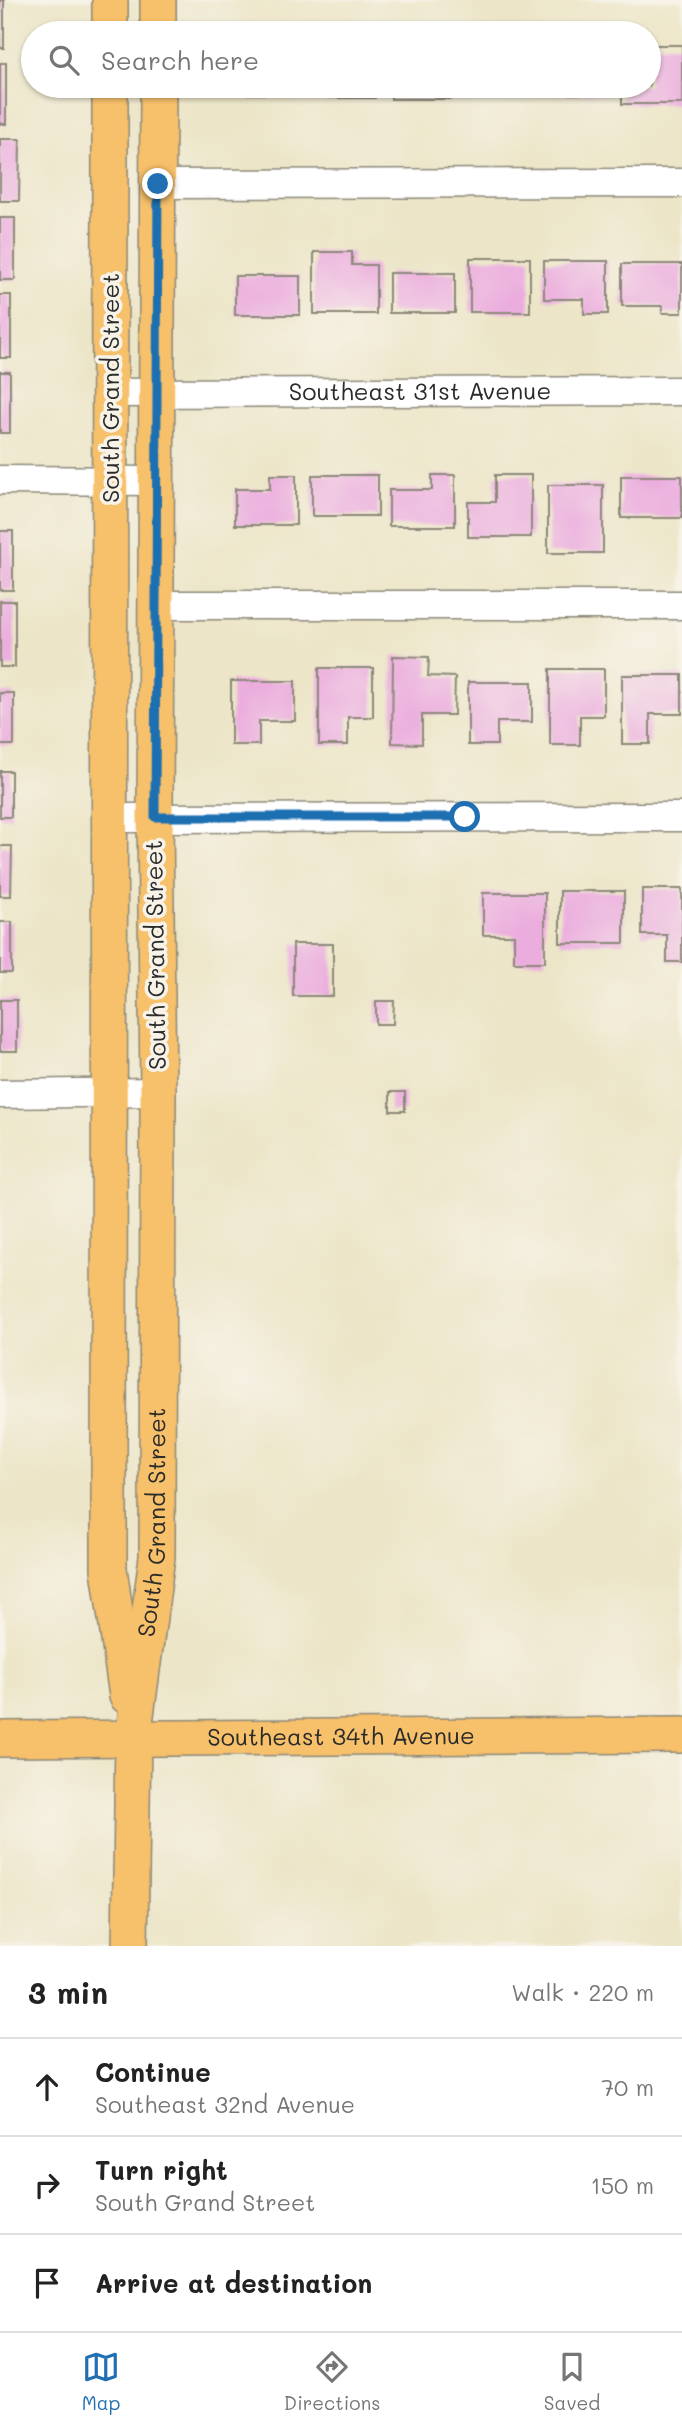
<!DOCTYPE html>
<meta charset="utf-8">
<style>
:root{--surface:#fff;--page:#f2f2f2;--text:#222;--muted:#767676;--line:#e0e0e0;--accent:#1f6fb2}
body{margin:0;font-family:Mali,sans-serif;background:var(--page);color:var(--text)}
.stop{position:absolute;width:21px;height:21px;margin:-16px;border:5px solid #1f6fb2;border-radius:50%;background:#fff}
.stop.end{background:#1f6fb2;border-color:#fff;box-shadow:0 2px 7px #0008}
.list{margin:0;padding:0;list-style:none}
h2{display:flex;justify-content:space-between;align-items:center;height:91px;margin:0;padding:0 28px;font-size:30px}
h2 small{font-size:23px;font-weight:400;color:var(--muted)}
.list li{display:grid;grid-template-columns:46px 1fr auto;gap:21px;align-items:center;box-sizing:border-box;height:98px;padding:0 28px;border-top:2px solid var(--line)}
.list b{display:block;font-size:26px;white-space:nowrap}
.list p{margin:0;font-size:23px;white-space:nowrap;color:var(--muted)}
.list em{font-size:23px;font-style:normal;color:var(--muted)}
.icon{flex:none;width:38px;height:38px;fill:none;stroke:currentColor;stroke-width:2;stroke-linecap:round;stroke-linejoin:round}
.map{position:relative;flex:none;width:682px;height:1946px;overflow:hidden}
.search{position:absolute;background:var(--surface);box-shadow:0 2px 5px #0004;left:21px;right:21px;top:21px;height:77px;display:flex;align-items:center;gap:18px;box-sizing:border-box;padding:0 24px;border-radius:38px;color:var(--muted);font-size:26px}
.sheet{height:385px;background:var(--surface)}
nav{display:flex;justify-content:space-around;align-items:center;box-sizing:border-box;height:98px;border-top:2px solid var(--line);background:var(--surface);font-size:19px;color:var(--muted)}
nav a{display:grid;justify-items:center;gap:4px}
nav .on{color:var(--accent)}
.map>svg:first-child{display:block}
.building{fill:#ebadde}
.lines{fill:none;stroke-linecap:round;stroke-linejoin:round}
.minor-casing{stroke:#8c8879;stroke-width:31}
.major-casing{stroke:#8c8879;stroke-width:38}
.minor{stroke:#fff;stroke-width:28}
.major{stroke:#f7c06b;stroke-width:35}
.route{stroke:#1f6fb2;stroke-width:9}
.labels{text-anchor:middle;stroke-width:7;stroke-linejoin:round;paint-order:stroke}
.street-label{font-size:24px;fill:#2b2b2b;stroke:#f7f3e8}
</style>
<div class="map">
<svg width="682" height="1946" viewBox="0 0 682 1946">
<rect width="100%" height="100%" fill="#f7f3e8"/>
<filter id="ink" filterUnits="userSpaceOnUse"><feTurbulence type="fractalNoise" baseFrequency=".0143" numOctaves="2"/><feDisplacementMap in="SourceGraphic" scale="14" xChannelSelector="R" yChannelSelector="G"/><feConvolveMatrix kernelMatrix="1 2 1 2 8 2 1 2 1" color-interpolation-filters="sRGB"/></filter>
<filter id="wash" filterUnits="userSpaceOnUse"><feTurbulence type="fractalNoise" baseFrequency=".00686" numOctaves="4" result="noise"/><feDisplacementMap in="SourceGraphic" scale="28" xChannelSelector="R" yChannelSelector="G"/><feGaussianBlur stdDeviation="1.57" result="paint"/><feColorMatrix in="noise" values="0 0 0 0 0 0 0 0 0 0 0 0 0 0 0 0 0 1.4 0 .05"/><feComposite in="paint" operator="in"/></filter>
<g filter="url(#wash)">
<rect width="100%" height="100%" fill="#ece5c7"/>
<g id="blocks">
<path class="building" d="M0,0H4V48H0Z
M649,45H682V104H622V86H649Z
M0,63H6V124H0Z
M234,86H301V94H234Z
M328,86H375V98H328Z
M391,86H453V99H391Z
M468,86H532V88H468Z
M545,86H608V94H545Z
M0,139H20L19,201H0Z
M0,218H15V280H0Z
M314,252H352V265H376V314H314Z
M470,258H530V312H470Z
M544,261H608V314H584V299H544Z
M622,264H682V313H662V306H622Z
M389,273H455V313H389Z
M235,276H300V315H235Z
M0,295H11V358H0Z
M0,372H10V433H0Z
M270,475H296V525H235V489H270Z
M312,475H378V516H312Z
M432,475H455V526H389V490H432Z
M495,475H531V537H468V502H495Z
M621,476H682V518H621Z
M548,485H603V553H548Z
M0,531H13V590H0Z
M0,601H15V667H0Z
M393,656L429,657L428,676L455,677L454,715H422V744L392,743Z
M319,668H373V717H348V745H319Z
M550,669H604V716H580V745H550Z
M622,675H682V714H650V744H622Z
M231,681H295V721H259V745H231Z
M468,682H532V722H497V745H468Z
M0,693H14V745H0Z
M0,771H11V817H0Z
M0,846H12L11,896H0Z
M642,889H682V962H667V935H642Z
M560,891H624V943H560Z
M483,893H545V962H514V935H483Z
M0,922H12V973H0Z
M293,944H333V996H293Z
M0,1000H17V1051H0Z
M376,1001H394L393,1024H376Z
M390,1092H405V1111H390Z"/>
</g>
</g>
<g filter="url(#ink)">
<use href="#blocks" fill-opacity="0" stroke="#8c8879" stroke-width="2"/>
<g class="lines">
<g class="minor-casing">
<g id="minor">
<path d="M158,184L682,183"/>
<path id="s1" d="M112,393L682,391"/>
<path d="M0,480L157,481"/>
<path d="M156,605H682"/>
<path d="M110,818L682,817"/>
<path d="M0,1094L158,1092"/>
</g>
</g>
<g class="major-casing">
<g id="major">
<path d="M110,0V33"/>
<path d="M158,33V0"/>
<path d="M110,86L109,1569L127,1696"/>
<path id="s2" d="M0,1739L682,1735"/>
<path id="s3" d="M130,1946L133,1738L157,1557L158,1092L155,817L158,86"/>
</g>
</g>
<use href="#minor" class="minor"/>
<use href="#major" class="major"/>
</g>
</g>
<g class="lines" filter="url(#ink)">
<path class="route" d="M158,184L155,817H465"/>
</g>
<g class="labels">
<g class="street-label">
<text transform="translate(111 388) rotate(-90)" y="8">South Grand Street</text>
<text dy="8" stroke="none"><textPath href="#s1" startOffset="308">Southeast 31st Avenue</textPath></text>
<text transform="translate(156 955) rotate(-91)" y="8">South Grand Street</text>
<text dy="8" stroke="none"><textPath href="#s3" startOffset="425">South Grand Street</textPath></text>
<text dy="8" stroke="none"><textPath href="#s2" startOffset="341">Southeast 34th Avenue</textPath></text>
</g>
</g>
</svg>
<div class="stop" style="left:465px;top:817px"></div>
<div class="stop end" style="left:158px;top:184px"></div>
<div class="search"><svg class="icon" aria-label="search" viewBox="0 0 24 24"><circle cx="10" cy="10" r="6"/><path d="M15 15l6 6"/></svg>Search here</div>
</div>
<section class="sheet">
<h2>3 min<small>Walk · 220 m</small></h2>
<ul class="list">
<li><svg class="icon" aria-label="ahead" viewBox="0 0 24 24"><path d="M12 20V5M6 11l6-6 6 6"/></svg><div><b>Continue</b><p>Southeast 32nd Avenue</p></div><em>70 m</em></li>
<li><svg class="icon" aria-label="right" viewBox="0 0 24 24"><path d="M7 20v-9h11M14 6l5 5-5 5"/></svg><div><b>Turn right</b><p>South Grand Street</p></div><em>150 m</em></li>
<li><svg class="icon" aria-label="arrive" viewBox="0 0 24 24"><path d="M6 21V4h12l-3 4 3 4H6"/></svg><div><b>Arrive at destination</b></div></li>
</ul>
</section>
<nav>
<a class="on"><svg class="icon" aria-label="map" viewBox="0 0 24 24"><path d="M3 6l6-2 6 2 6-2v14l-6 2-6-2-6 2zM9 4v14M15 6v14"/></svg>Map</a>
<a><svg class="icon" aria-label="directions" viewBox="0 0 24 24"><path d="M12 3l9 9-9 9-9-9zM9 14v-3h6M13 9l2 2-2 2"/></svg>Directions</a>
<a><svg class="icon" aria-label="saved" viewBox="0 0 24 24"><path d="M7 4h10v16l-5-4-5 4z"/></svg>Saved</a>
</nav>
